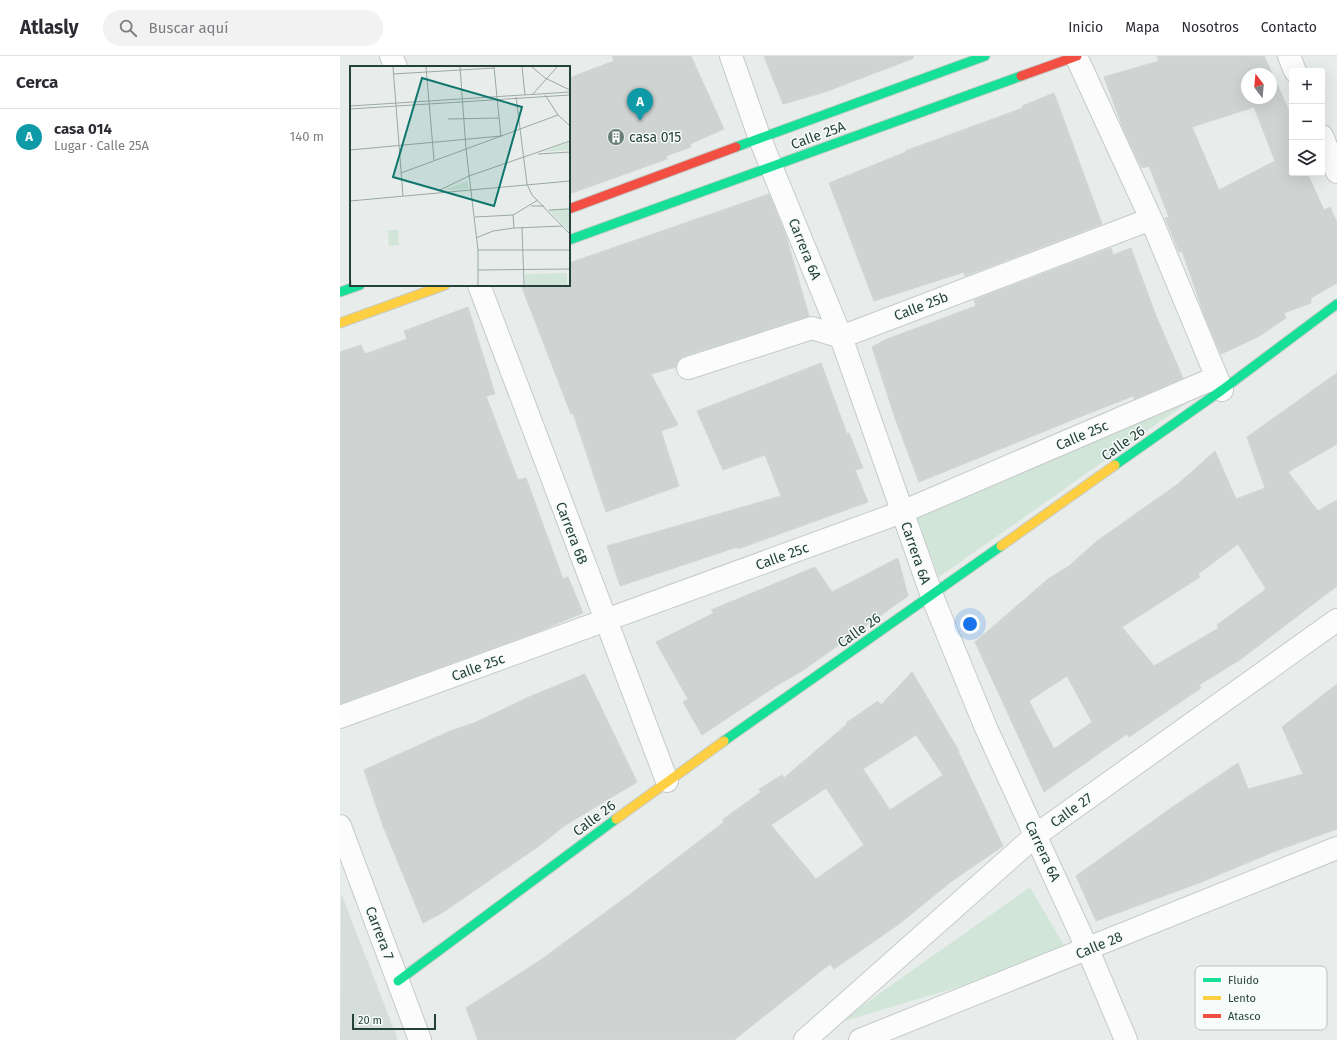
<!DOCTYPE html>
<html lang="es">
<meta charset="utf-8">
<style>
:root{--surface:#fff;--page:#f2f2f3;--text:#2b2b33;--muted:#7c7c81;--line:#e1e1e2;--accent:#0b8043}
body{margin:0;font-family:"Fira Sans",sans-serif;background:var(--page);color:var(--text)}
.controls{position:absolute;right:12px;top:12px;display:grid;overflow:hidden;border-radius:4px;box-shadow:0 4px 16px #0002}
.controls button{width:36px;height:36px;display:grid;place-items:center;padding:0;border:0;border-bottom:1px solid var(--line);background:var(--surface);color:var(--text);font:20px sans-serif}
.compass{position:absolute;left:901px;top:12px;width:36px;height:36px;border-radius:50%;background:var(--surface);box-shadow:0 4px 16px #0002;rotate:344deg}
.scale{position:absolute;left:12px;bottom:10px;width:84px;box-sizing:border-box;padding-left:4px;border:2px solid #24423a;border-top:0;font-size:11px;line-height:14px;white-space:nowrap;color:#24423a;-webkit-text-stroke:3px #f7fbf9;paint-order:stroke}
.you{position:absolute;left:630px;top:568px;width:14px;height:14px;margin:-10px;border:3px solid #fff;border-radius:50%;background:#1a73e8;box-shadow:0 0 0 6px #1a73e833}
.badge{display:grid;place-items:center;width:26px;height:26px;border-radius:50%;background:var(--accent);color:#fff;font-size:13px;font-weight:700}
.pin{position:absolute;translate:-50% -33px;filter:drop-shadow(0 1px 2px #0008)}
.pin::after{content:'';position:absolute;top:21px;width:14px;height:12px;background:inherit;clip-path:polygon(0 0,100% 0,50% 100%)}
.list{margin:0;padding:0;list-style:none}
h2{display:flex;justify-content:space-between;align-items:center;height:52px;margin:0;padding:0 16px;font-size:17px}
h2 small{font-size:13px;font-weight:400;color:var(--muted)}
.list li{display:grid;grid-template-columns:26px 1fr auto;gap:12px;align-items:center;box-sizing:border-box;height:56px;padding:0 16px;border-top:1px solid var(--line)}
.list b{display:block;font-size:15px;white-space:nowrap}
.list p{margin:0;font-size:13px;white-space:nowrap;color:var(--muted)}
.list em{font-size:13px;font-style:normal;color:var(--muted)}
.icon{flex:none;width:22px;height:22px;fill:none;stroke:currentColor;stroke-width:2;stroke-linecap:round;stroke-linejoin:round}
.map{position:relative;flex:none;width:997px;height:984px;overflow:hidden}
header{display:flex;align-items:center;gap:24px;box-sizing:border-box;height:56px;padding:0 20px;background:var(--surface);border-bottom:1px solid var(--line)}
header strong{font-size:19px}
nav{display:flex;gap:22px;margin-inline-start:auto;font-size:14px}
.search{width:280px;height:36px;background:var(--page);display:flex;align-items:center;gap:10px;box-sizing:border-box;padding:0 14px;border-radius:22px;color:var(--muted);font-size:15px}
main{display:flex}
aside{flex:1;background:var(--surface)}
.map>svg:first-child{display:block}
.built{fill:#d6dedb}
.green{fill:#d1e6d8}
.building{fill:#cfd4d2;stroke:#d1d6d4;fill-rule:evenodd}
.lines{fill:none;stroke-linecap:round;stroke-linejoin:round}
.street-casing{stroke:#c5cac8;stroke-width:24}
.fast-casing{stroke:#c3cbc8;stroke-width:11}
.slow-casing{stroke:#c3cbc8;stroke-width:11}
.jam-casing{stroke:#c3cbc8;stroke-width:11}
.street{stroke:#fcfcfc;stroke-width:22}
.fast{stroke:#16e098;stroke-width:9}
.slow{stroke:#ffcf43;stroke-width:9}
.jam{stroke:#f24e42;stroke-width:9}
.labels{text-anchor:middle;stroke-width:3;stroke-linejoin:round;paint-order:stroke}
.street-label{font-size:14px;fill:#24423a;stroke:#f7fbf9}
.poi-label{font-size:14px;fill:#24423a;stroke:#f7fbf9;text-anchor:start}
.inset-road{fill:none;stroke:#9aa9a4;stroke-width:1}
.view{fill:#0f766e;fill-opacity:0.15;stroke:#0f766e;stroke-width:2}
.inset-edge{fill:none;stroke:#24423a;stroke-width:2}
.key{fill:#f7fbf9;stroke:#b8c4c0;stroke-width:1}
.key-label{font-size:11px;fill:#24423a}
</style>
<header>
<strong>Atlasly</strong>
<div class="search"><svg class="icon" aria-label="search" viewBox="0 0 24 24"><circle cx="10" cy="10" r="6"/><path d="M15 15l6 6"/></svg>Buscar aquí</div>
<nav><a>Inicio</a><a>Mapa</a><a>Nosotros</a><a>Contacto</a></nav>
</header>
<main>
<aside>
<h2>Cerca<small></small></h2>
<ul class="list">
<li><span class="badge" style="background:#0f9aa8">A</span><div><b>casa 014</b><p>Lugar · Calle 25A</p></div><em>140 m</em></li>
</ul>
</aside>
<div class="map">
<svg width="997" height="984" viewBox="0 0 997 984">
<rect width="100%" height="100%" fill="#e8edeb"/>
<path class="built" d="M1,837L58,984H0Z"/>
<path class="green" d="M868,332L599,521L576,461Z
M690,831L729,898L498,967Z"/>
<path class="building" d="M272,0H351L384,73L350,88L351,91L326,100L327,103L229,138V22L274,5Z
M424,0H573L574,2L485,36L443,48Z
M817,0H924L952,61V117H967L984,154L990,151L997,167V227L971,242V247L944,257L946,262L918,281L881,298L865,261L842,195L839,196L825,162L829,161L809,110L802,112L784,75L764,21L819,5ZM907,18H931V42H907ZM914,51L935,105L879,134L852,71Z
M714,37L762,168L625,220L624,216L534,245L489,127L566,96L565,95L683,52L682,50Z
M429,138L446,180L469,260L344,300L339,304L336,311L311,318L338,369L321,375L339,430L266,456L233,357L231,358L181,229H229V207Z
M771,192L773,199L791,192L816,260L843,322L794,343L793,340L742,360L579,426L555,362L532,291L547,283L636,250L634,244Z
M128,251L155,338L146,340L178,424L186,422L223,523L228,521L243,557L194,577L0,648V296L21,289L25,298L67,283L64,275Z
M481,307L507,378L509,377L523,412L515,414L528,446L398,493L397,491L280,530L267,490L441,440L425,399L383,414L357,355Z
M997,317V388L948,416L978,455L997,444V530L901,603L859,629L861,632L789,681L787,678L704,736L635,586L708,523L729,510L757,485L838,428L875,395L896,443L925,432L907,381ZM898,488L926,533L877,569L879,572L814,610L782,571L860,521L858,518ZM727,620L752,666L714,693L689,645Z
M558,502L568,540L462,615L436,630L362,679L343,646L348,643L316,586L374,557L371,554L475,511L492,536Z
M572,616L619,695H618L663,790L612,825L559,868L494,913L490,908L394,984H138L126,952L202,903L289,839L384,766L382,764L421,736L419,733L442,719L444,722L507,668L506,667L538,645L541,649ZM576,679L603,719L550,754L523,713ZM486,732L524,789L476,823L431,769Z
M245,618L297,726L224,770L199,790L102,857L83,867L43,770L24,714L110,675L134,667L191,640Z
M997,628V773L933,796L864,825L756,865L736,820L834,750L898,707L908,733L963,718L942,671Z"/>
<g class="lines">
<g class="street-casing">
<path id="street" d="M51,0L56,11
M391,0L420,83L501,281L592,540L646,672L748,894L786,984
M736,0L811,163L882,334
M949,0L955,15
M982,80L997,116
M139,229L327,725
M348,312L472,272L501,281L811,163
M0,661L562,456L877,321
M0,770L80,984
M465,984L696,779L997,564
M520,984C680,921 837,855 997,792"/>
</g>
<g class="fast-casing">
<path id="fast" d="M396,91L645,0
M229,184L681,20
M0,236L20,229
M775,409L882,334L997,248
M384,685L661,490
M58,925L276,763"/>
</g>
<g class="slow-casing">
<path id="slow" d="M0,267L105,229
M661,490L775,409
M276,763L384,685"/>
</g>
<g class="jam-casing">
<path id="jam" d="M681,20L737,0
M229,153L396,91"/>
</g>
<use href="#street" class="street"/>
<use href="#fast" class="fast"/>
<use href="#slow" class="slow"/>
<use href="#jam" class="jam"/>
</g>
<defs>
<g id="building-disc" transform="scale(0.9)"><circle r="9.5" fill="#697e78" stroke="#f7fbf9"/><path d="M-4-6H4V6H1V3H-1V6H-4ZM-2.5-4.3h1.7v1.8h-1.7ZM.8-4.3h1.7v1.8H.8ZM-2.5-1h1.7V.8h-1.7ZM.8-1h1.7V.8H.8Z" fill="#fff"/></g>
</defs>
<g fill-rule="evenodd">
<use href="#building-disc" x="276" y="81"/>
</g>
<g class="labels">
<g class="street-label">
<text transform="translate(478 79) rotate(-20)" y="5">Calle 25A</text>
<text transform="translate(465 193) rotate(68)" y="5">Carrera 6A</text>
<text transform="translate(581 250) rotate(-21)" y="5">Calle 25b</text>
<text transform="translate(742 379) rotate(-23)" y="5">Calle 25c</text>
<text transform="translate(783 387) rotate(-35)" y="5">Calle 26</text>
<text transform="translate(232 477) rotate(69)" y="5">Carrera 6B</text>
<text transform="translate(576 497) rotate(71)" y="5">Carrera 6A</text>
<text transform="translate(442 500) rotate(-20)" y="5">Calle 25c</text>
<text transform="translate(519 574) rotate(-35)" y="5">Calle 26</text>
<text transform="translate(138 611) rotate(-20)" y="5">Calle 25c</text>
<text transform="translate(731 754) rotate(-36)" y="5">Calle 27</text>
<text transform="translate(254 762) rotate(-37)" y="5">Calle 26</text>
<text transform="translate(703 795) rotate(65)" y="5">Carrera 6A</text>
<text transform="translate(40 877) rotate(69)" y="5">Carrera 7</text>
<text transform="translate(759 889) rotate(-23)" y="5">Calle 28</text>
</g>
<g class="poi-label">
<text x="289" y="86">casa 015</text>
</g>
</g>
<g transform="translate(10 10)">
<rect width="220" height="220" fill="#e8edeb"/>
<path d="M220,76V84L192,86ZM117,115L119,123L94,124ZM220,141V163L218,164L199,144ZM38,164H48L49,179L39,180ZM217,207V219H175V208Z" fill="#d1e6d8"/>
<path class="inset-road" d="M43,1L53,130M76,1L84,94M110,1L116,83L128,184V219M144,1L151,71M172,1L175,29M182,1L195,12L220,24M43,8L144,2M182,29L207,1M195,29L208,49L220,60M166,31L177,118L182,129L220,168M0,40L220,26M0,43L220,29M98,53L149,52M0,84L151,70M188,88L220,86M51,107L208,49M88,125L119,110L220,75M0,135L220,115M181,140H194M199,144L220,143M163,149L164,162M125,151L163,149L188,134M172,161L174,219M126,172L143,165L164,162L213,160M128,184H220M0,203L1,219M128,204L220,203"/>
<path class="view" d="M72,12L172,41L144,140L43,111Z"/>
<rect width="220" height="220" class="inset-edge"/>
</g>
<rect x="855" y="910" width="132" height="64" rx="6" class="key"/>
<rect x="863" y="922" width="18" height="4" fill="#16e098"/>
<rect x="863" y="940" width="18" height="4" fill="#ffcf43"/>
<rect x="863" y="958" width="18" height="4" fill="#f24e42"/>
<g class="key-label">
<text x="888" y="928">Fluido</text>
<text x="888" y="946">Lento</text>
<text x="888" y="964">Atasco</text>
</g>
</svg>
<div class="controls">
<button>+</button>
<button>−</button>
<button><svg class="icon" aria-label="layers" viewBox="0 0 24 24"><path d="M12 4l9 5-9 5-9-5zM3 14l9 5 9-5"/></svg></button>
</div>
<svg class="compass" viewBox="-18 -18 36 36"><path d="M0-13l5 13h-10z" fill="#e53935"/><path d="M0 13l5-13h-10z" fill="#7c7c81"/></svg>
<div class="scale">20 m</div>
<div class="you"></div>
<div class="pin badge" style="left:300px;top:65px;background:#0f9aa8">A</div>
</div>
</main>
